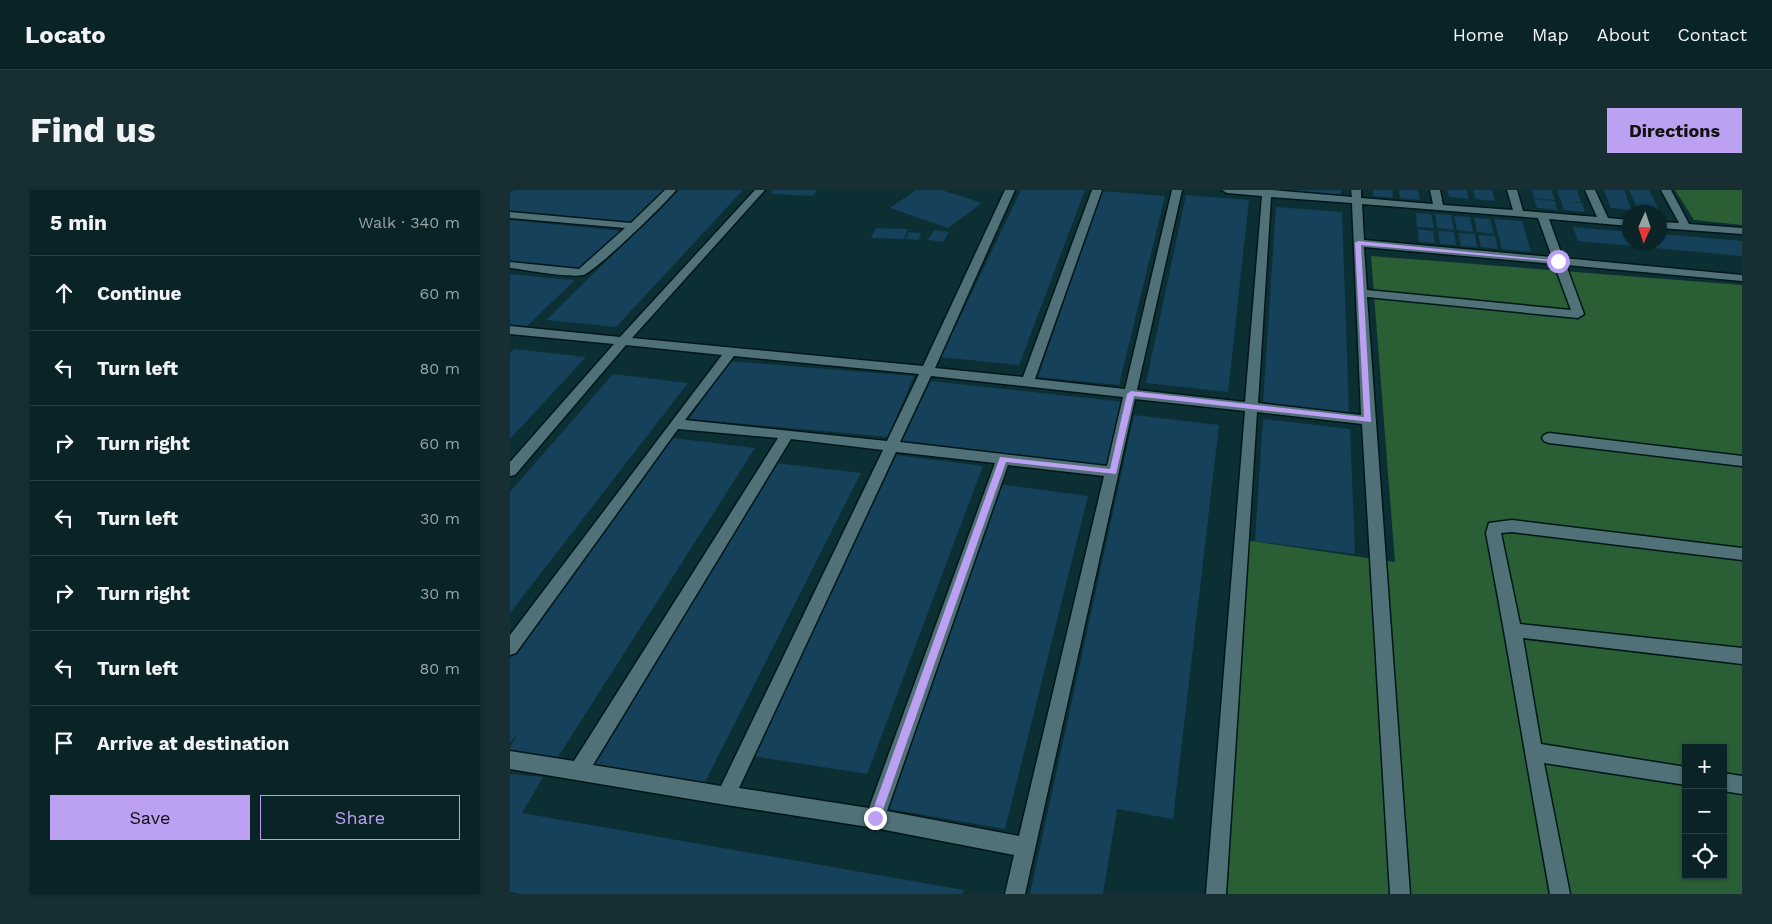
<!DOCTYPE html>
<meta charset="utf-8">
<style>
:root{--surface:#092326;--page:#172f32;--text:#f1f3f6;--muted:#99a4a7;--line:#294043;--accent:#bca0f2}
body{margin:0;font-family:"Work Sans",sans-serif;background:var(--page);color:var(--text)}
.controls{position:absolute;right:15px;bottom:15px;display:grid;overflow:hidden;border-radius:0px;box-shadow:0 1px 4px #0004}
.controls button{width:45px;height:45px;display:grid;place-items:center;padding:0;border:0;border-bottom:1px solid var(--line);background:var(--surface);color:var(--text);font:25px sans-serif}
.compass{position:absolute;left:1112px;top:15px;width:45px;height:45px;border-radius:50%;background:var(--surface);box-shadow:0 1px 4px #0004;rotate:183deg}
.stop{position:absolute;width:15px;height:15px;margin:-11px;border:4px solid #bca0f2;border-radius:50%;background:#fff}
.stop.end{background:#bca0f2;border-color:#fff;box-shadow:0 1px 5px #0008}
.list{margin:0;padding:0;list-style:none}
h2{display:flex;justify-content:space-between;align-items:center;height:65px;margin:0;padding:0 20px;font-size:21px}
h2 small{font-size:16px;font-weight:400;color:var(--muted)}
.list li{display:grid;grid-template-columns:32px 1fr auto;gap:15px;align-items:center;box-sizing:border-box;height:75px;padding:0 20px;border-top:1px solid var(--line)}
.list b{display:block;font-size:19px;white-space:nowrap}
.list em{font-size:16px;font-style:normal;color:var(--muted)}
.actions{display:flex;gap:10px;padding:15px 20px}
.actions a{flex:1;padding:11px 0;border:1px solid var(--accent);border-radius:0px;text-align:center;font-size:18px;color:var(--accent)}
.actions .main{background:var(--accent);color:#111}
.icon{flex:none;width:28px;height:28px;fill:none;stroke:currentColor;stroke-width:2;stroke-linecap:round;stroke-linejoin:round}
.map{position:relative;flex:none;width:1232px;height:704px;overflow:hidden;border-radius:0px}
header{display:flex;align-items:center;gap:30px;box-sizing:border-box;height:70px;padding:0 25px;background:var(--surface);border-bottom:1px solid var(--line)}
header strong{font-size:24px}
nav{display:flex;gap:28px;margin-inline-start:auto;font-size:18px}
.intro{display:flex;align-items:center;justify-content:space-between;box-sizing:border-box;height:120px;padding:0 30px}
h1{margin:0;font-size:35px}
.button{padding:12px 22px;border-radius:0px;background:var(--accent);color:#111;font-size:18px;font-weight:700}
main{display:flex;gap:30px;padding:0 30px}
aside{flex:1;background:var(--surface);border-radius:0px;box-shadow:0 1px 4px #0004}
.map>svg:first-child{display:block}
.green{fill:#2a5e34;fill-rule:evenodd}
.building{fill:#15415b}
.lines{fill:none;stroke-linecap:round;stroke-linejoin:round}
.minor-casing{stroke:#001619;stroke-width:3}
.minor{fill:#4f7177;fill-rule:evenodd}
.route{fill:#bca0f2}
</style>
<header>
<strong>Locato</strong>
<nav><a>Home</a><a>Map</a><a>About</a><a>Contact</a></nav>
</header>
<div class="intro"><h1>Find us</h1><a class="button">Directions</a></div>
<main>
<aside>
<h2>5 min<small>Walk · 340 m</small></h2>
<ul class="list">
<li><svg class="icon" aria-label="ahead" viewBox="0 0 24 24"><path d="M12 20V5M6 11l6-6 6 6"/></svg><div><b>Continue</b></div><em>60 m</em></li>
<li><svg class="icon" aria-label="left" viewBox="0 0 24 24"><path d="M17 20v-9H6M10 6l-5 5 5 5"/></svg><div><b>Turn left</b></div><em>80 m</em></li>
<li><svg class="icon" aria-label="right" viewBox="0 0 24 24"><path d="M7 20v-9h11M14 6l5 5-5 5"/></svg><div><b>Turn right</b></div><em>60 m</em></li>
<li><svg class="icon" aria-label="left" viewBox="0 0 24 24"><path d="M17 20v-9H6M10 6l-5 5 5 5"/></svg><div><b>Turn left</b></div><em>30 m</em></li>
<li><svg class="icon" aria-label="right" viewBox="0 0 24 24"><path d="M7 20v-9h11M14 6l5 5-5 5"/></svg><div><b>Turn right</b></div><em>30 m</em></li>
<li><svg class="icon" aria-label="left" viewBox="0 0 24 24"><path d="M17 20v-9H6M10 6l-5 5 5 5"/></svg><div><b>Turn left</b></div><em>80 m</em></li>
<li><svg class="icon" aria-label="arrive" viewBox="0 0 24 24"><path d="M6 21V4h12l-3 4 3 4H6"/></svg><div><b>Arrive at destination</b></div></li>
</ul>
<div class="actions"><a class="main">Save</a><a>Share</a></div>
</aside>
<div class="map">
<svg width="1232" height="704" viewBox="0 0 1232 704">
<rect width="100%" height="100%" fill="#0c2f33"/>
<path class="green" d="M1165,0H1232V35L1184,30Z
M861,66L1232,95V704H707L735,350L885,372ZM1176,558H1213V685H1176Z"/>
<path class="building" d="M4,0H155L122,32L0,21V3Z
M169,0H233L106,137L36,130Z
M263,0H307L303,6L261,4Z
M406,0H432L472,13L438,38L380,18Z
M511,0H575L509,175L431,167Z
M767,0H831V7L767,2Z
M863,0H882L883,8L863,6Z
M889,0H908L910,10L890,8Z
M937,0H957L959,9L939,7Z
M963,0H982L985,11L965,9Z
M1022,0H1041L1045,10L1024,8Z
M1047,0H1067L1071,12H1057L1072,13L1075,22L1054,20Z
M1094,0H1114L1122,20L1101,18Z
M1119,0H1139L1150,22L1128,20Z
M592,1L655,6L609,195L528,187Z
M676,5L739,10L718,202L636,193Z
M1024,9L1045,11L1047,20L1027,18Z
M766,17L832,22L839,223L753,214Z
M906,23L921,24L924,38L907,37Z
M925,24L941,25L944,40L927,38Z
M944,26L960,27L963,42L947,40Z
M964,28L980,29L984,44L967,42Z
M984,29L1012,31L1021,62L992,59Z
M0,30L112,41L71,80L0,74Z
M1063,37L1120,42V52H1150V44L1232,51V66L1068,51Z
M366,38L398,39L394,49L361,48Z
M908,39L923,41L925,53L909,52Z
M424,40L439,42L433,52L418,50Z
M928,41L944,42L946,55L930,54Z
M399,42L411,43L409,50L396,49Z
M948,43L965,44L967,57L951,56Z
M968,45L985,46L988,59L971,57Z
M0,84L39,88L65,90L17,136L0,135Z
M4,159L76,167L0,249V163Z
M219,171L404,186L378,247L179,229Z
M103,184L178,193L0,423V302Z
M420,191L614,212L599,276L391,252Z
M624,225L709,235L663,629L607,619L593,704H520Z
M753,229L840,239L845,364L745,351Z
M163,248L245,258L46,570L0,563V557L8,544L0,553V468Z
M386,265L473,276L357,584L243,566Z
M265,273L351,283L192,598L80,578Z
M487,294L578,306L495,639L374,618Z
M0,584L33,587L12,623L454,700L453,704H11L0,702Z"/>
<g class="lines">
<g class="minor-casing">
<path id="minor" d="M155,0H166C156,13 84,83 73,85C57,88 18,80 0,78V72L69,79L115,38L0,28V22L121,33Z
M245,0H255L122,148L413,176L495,0H505L425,178L513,187L582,0H592L525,189L615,199L662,0H672L627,200L735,212L752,6L717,3L712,0H762L842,7L841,0H851V8L923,14L920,0H930L933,15L1003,20L997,0H1007L1013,21L1087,27L1075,0H1085L1098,28L1120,30V36L1039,29L1053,68L1232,85V91L1056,75L1074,124L1068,128L857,107L900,704H880L852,234L747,222L716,704H696L735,221L625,209L515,704H495L504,665L365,638L216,615L0,579V561L64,571L268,248L168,239L6,463L0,465V445L212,165L116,155L5,285L0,286V272L104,154L0,144V136L110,147ZM761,7L842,13L851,225L748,213ZM852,14L1028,28L1042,67L854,50ZM854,57L1044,74L1061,120L857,100ZM224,166L409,184L377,251L175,230ZM421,186L613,207L597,276L390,252ZM281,249L373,260L211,596L83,575ZM386,262L485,273L359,618L229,598ZM498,275L594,286L509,646L377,621Z
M1151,0H1161L1179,34L1232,38V44L1150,38V32L1169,33Z
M1039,243L1232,266V276L1039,253L1034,251L1032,248L1034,245Z
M1002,330L1232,358V370L1002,342L991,343L1010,434L1232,458V474L1013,448L1031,554L1176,577V595L1034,573L1060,704H1040C1018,584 999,463 976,343L979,333Z
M1213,583L1232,586V604L1213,601Z"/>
</g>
<use href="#minor" class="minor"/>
</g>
<path class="route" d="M848,51L1051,71L1048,72L851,55L861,232L624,206L606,284L496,272L370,628L369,632L365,633L362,632L360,628L490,267L600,279L617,204L621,201L854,227L845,53Z"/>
</svg>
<div class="controls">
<button>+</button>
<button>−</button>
<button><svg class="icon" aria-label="locate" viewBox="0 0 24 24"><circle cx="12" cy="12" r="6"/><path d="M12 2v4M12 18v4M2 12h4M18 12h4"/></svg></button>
</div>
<svg class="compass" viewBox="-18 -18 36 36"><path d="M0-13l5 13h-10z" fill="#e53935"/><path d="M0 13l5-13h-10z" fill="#99a4a7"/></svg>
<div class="stop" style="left:1048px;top:71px"></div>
<div class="stop end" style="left:365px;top:628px"></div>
</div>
</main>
